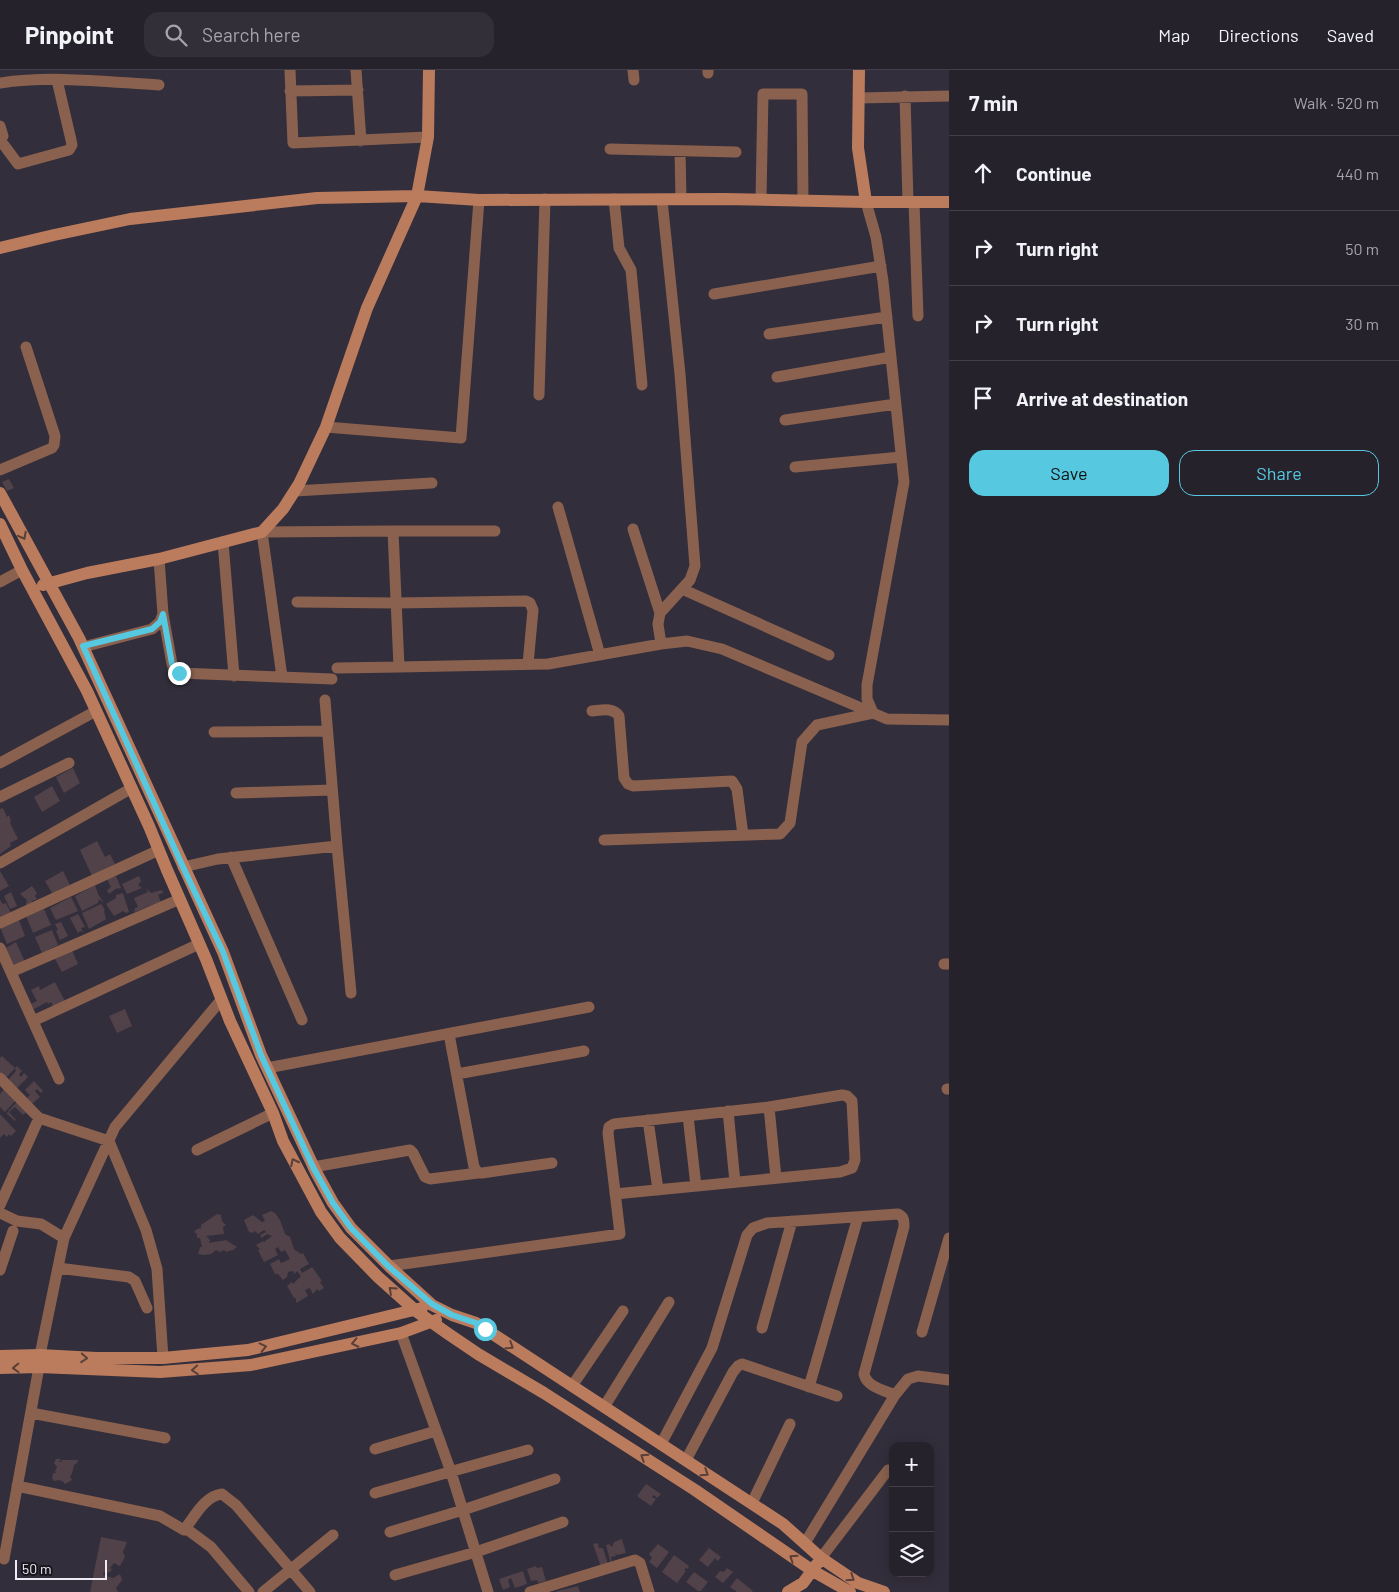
<!DOCTYPE html>
<meta charset="utf-8">
<style>
:root{--surface:#26222c;--page:#322f38;--text:#f1f3f6;--muted:#a4a4a9;--line:#423f48;--accent:#56c9e1}
body{margin:0;font-family:Barlow,sans-serif;background:var(--page);color:var(--text)}
.controls{position:absolute;right:15px;bottom:15px;display:grid;overflow:hidden;border-radius:10px;box-shadow:0 2px 12px #0003}
.controls button{width:45px;height:45px;display:grid;place-items:center;padding:0;border:0;border-bottom:1px solid var(--line);background:var(--surface);color:var(--text);font:25px sans-serif}
.scale{position:absolute;left:15px;bottom:12px;width:92px;box-sizing:border-box;padding-left:5px;border:2px solid #eeebf4;border-top:0;font-size:14px;line-height:18px;white-space:nowrap;color:#eeebf4;-webkit-text-stroke:4px #19171d;paint-order:stroke}
.stop{position:absolute;width:15px;height:15px;margin:-11px;border:4px solid #56c9e1;border-radius:50%;background:#fff}
.stop.end{background:#56c9e1;border-color:#fff;box-shadow:0 1px 5px #0008}
.list{margin:0;padding:0;list-style:none}
h2{display:flex;justify-content:space-between;align-items:center;height:65px;margin:0;padding:0 20px;font-size:21px}
h2 small{font-size:16px;font-weight:400;color:var(--muted)}
.list li{display:grid;grid-template-columns:32px 1fr auto;gap:15px;align-items:center;box-sizing:border-box;height:75px;padding:0 20px;border-top:1px solid var(--line)}
.list b{display:block;font-size:19px;white-space:nowrap}
.list em{font-size:16px;font-style:normal;color:var(--muted)}
.actions{display:flex;gap:10px;padding:15px 20px}
.actions a{flex:1;padding:11px 0;border:1px solid var(--accent);border-radius:15px;text-align:center;font-size:18px;color:var(--accent)}
.actions .main{background:var(--accent);color:#111}
.icon{flex:none;width:28px;height:28px;fill:none;stroke:currentColor;stroke-width:2;stroke-linecap:round;stroke-linejoin:round}
.map{position:relative;flex:none;width:949px;height:1522px;overflow:hidden}
header{display:flex;align-items:center;gap:30px;box-sizing:border-box;height:70px;padding:0 25px;background:var(--surface);border-bottom:1px solid var(--line)}
header strong{font-size:24px}
nav{display:flex;gap:28px;margin-inline-start:auto;font-size:18px}
.search{width:350px;height:45px;background:var(--page);display:flex;align-items:center;gap:12px;box-sizing:border-box;padding:0 18px;border-radius:15px;color:var(--muted);font-size:19px}
main{display:flex}
aside{flex:1;background:var(--surface)}
.map>svg:first-child{display:block}
.building{fill:#514148}
.lines{fill:none;stroke-linecap:round;stroke-linejoin:round}
.street{stroke:#8a614e;stroke-width:11}
.secondary{stroke:#bb7b5d;stroke-width:12}
.oneway{stroke:#5a3f37}
.route{stroke:#56c9e1;stroke-width:6}
</style>
<header>
<strong>Pinpoint</strong>
<div class="search"><svg class="icon" aria-label="search" viewBox="0 0 24 24"><circle cx="10" cy="10" r="6"/><path d="M15 15l6 6"/></svg>Search here</div>
<nav><a>Map</a><a>Directions</a><a>Saved</a></nav>
</header>
<main>
<div class="map">
<svg width="949" height="1522" viewBox="0 0 949 1522">
<rect width="100%" height="100%" fill="#332e3b"/>
<path class="building" d="M9,409L14,418L7,421L2,412Z
M73,698L80,713L64,723L56,707Z
M52,716L60,731L42,742L34,727Z
M3,738L7,747L9,745L11,751L10,753L18,769L10,773L11,776L0,784V739Z
M97,771L105,787L110,784L115,794L92,806L80,780Z
M0,801L9,816L0,821Z
M63,801L71,817L53,825L45,811Z
M115,804L121,818L118,819L117,818L109,824L107,820L111,817L107,809Z
M139,806L141,811L138,815L142,818L127,824L122,814Z
M95,815L98,824L104,833L99,829L98,833L82,841L75,826Z
M32,816L37,823L35,826L37,829L32,831L33,834L27,837L26,833L27,830L20,824Z
M146,818L151,823L161,820L164,822L158,825L162,834L149,836L135,842L134,841L135,838L138,837L134,828L148,822Z
M11,822L17,836L10,839L4,826Z
M123,823L129,842L126,843L123,841L114,846L106,834L116,828V825Z
M71,827L78,841L56,850L50,838Z
M0,830L3,834L6,833L11,843L0,848Z
M101,834L105,840L104,841L106,849L89,859L82,843Z
M44,839L51,855L33,863L26,846Z
M78,844L85,857L81,858L83,862L80,861L78,863L70,848Z
M19,850L25,866L7,874L0,857Z
M61,852L68,866L60,870L56,861L58,860L55,854Z
M52,860L58,875L42,883L35,867Z
M16,872L25,892L12,897L4,879Z
M71,878L78,894L62,902L55,889Z
M55,912L65,931L53,937L51,932L48,934L47,932L34,939L31,934L37,931L31,920L39,916L40,920Z
M125,939L132,956L117,963L109,946Z
M2,986L15,998L17,996L22,1001L19,1004L21,1007L24,1003L28,1007L17,1018L8,1010L16,1001L15,998L5,1009L0,1005V988Z
M34,1011L43,1021L41,1023L37,1019L35,1021L40,1027L32,1034L27,1028L30,1025L25,1020Z
M5,1018L17,1029L5,1042L0,1037V1024Z
M17,1032L27,1042L23,1045L15,1037L9,1042L16,1050L15,1051L6,1043L9,1042L8,1041Z
M0,1044L16,1061L11,1066L9,1064L7,1067L4,1064L0,1068Z
M271,1141L275,1143L280,1150L285,1164L290,1167L294,1179L301,1184L303,1183L309,1194L300,1199L302,1203L312,1197L322,1211L320,1212L324,1218L319,1221L317,1219L313,1224L310,1218L305,1220L308,1226L296,1233V1228H294L287,1216L292,1212L293,1214L301,1206L297,1201L295,1204L293,1201L288,1202L287,1207L283,1210L278,1204H275L270,1194L279,1189L281,1193L290,1189L285,1180L281,1182L278,1177L275,1179L278,1185L264,1192L258,1180L260,1179L256,1175L263,1171L264,1172L272,1166L267,1164L262,1168L260,1165L266,1162L264,1160L258,1164L255,1161L252,1163L249,1162L244,1150L253,1145L262,1152L265,1151L262,1145Z
M217,1144L221,1145L222,1151L226,1155L223,1157L224,1164L206,1166L210,1170L209,1173L226,1170L237,1177L233,1180L226,1182L224,1180L220,1182L216,1180L211,1184L204,1185L198,1184L200,1177H202L200,1168H197V1164L194,1162L197,1159L201,1158V1155Z
M56,1389H61L59,1392H61L62,1390H78L77,1393L74,1395L72,1404L70,1406L72,1410L67,1413L64,1414V1412L60,1411L61,1410L54,1411L52,1408L53,1403H56L55,1401L57,1397L54,1393Z
M646,1414L661,1424L657,1428L654,1425L652,1427L656,1429L651,1436L637,1426Z
M101,1467L127,1472L123,1482L125,1487L120,1496L114,1493L110,1498L112,1500L108,1503L104,1502L103,1505L113,1508L120,1504L122,1510L116,1518L118,1522H90Z
M622,1469L626,1483L617,1485L615,1483L616,1486L611,1487L612,1494H611L606,1475L609,1474L612,1477L614,1472Z
M598,1473L599,1478H603L608,1494L601,1497L593,1474Z
M658,1474L669,1482L657,1498L649,1492L652,1488L649,1484Z
M709,1478L721,1487L718,1491L715,1488L708,1497L699,1490Z
M674,1485L689,1496L688,1499L685,1498V1501H686L677,1513L662,1502Z
M536,1496L537,1498L542,1497L546,1511L538,1513L537,1510L531,1511L527,1499Z
M727,1498L733,1502L723,1513L715,1507L720,1501L724,1502Z
M523,1501L527,1514L515,1518L511,1508L508,1510L510,1517L503,1520L499,1509Z
M694,1502L708,1512L701,1521H698L686,1512Z
M737,1508L753,1521L752,1522H737L730,1517Z
M578,1516L580,1522H557V1521Z"/>
<g class="lines">
<path class="street" d="M290,0L293,73L428,67
M356,0L361,71
M633,0L634,10
M708,0V3
M0,13C52,5 107,12 159,15
M290,21L358,20
M905,26L908,132
M859,28L949,26
M0,56L3,66L0,72
M1,71L18,94L69,80L72,75L71,70L57,10
M610,79L736,82
M680,81L681,129
M614,129L619,178L631,200L642,315
M761,129L763,24H802L803,131
M866,132L876,167L883,211L904,412L867,615V629L873,643L887,649L949,650
M914,132L918,246
M714,224L881,196
M769,264L887,247
M777,307L891,287
M539,325L545,129
M785,350L896,334
M326,357L461,368L479,130
M795,397L901,387
M0,400L52,378L54,375L55,366L26,277
M295,421L432,413
M558,437L600,585
M633,459L660,543
M393,461H495
M223,472L234,606
M0,512L22,500
M682,519L829,585
M297,532L396,533L526,531L530,533L533,540L528,594
M163,544L172,594L174,600L179,603L332,609
M661,574L658,554L660,543L690,510L695,496L680,304L662,130
M83,577L152,559L160,552L163,544L159,489
M399,597L548,594L661,574L687,571L722,579L873,643
M282,607L262,462L393,461L399,597L337,598
M592,641C602,640 613,637 619,646L624,708L628,714L633,716L732,711L737,719L743,765
M214,662L327,661
M0,693L96,641
M236,723L332,720
M0,727L69,693
M604,770L780,764L790,753L802,672L817,655L873,643
M337,776L351,923
M231,787L302,950
M0,793L132,718
M183,797L218,789L337,776L325,630
M0,853L159,780
M0,878L59,1009
M944,894H949
M11,902L180,829
M33,951L199,874
M449,964L474,1097L478,1103H482L552,1093
M267,998L589,937
M457,1004L584,981
M0,1008L39,1048
M947,1019H949
M769,1037L776,1108
M728,1041L735,1112
M688,1046L696,1116
M648,1050L658,1120
M197,1080L273,1043
M313,1097L410,1080L413,1083L425,1107L430,1109L478,1103
M0,1135L39,1048L109,1071L146,1160L157,1199L163,1288
M0,1143L17,1151L41,1154L64,1168
M389,1196L620,1164L608,1063L609,1057L614,1054L769,1037L842,1025L847,1026L852,1031L855,1090L852,1098L840,1102L615,1124
M58,1198L129,1207L135,1211L147,1238
M0,1200L13,1161
M762,1258L792,1151
M922,1262L949,1168
M401,1263L451,1402L488,1522
M572,1316L623,1241
M809,1317L858,1147
M895,1325L908,1309L918,1306L949,1310
M604,1337L669,1232
M31,1343L165,1368
M661,1374L712,1278L747,1165L753,1158L767,1153L898,1144C904,1147 904,1150 904,1157L864,1304C867,1317 883,1320 895,1325L805,1473
M375,1379L436,1361
M686,1390L733,1302L738,1296L742,1294L837,1326
M17,1416L160,1446L184,1460H188L211,1477L249,1522
M375,1423L528,1380
M752,1433L790,1354
M184,1460C194,1448 204,1426 222,1424L236,1435L310,1522
M390,1462L463,1440L555,1409
M821,1488L888,1400
M4,1489L39,1297L40,1285L64,1168L115,1057L221,930
M395,1505L476,1482L563,1452
M263,1522L333,1465
M530,1522L635,1490L640,1493L649,1522"/>
<path class="secondary" d="M866,132H949
M0,178L54,165L130,149L317,128L417,126L428,67L429,0
M0,423L79,568L223,882L261,985L316,1102L333,1133L351,1158L389,1196L432,1235L452,1245L476,1253L783,1454L821,1488L858,1513L884,1522
M0,454L22,500L87,621L149,756L167,800L206,889L230,951L273,1043L283,1071L321,1142L340,1168L378,1207L416,1241L447,1263L478,1284L544,1323L695,1420L813,1501L850,1522
M43,515L87,503L159,489L262,462L283,439L299,414L326,357L367,238L417,126L479,130L724,129L866,132L858,78L859,0
M0,1286L40,1285L96,1288H163L248,1280L422,1238
M0,1298L39,1297L160,1302L251,1295L401,1263L436,1250
M788,1522L803,1513L817,1494"/>
</g>
<defs><path id="oneway-chevron" d="M-2-3.5L2.5 0L-2 3.5" fill="none" stroke-width="1.6" stroke-linecap="round" stroke-linejoin="round" transform="scale(1.25)"/></defs>
<g class="oneway">
<use href="#oneway-chevron" transform="translate(23 466) rotate(62)"/>
<use href="#oneway-chevron" transform="translate(294 1092) rotate(-117)"/>
<use href="#oneway-chevron" transform="translate(392 1220) rotate(-138)"/>
<use href="#oneway-chevron" transform="translate(355 1273) rotate(168)"/>
<use href="#oneway-chevron" transform="translate(510 1276) rotate(33)"/>
<use href="#oneway-chevron" transform="translate(263 1277) rotate(-13)"/>
<use href="#oneway-chevron" transform="translate(84 1288) rotate(4)"/>
<use href="#oneway-chevron" transform="translate(16 1298) rotate(178)"/>
<use href="#oneway-chevron" transform="translate(195 1300) rotate(176)"/>
<use href="#oneway-chevron" transform="translate(644 1387) rotate(-147)"/>
<use href="#oneway-chevron" transform="translate(705 1403) rotate(33)"/>
<use href="#oneway-chevron" transform="translate(793 1488) rotate(-145)"/>
<use href="#oneway-chevron" transform="translate(851 1508) rotate(34)"/>
</g>
<g class="lines">
<path class="route" d="M179,603L174,600L172,594L163,544L160,552L152,559L83,576L183,797L223,882L261,985L313,1097L333,1133L351,1158L388,1196L432,1234L452,1245L476,1253L485,1259"/>
</g>
</svg>
<div class="controls">
<button>+</button>
<button>−</button>
<button><svg class="icon" aria-label="layers" viewBox="0 0 24 24"><path d="M12 4l9 5-9 5-9-5zM3 14l9 5 9-5"/></svg></button>
</div>
<div class="scale">50 m</div>
<div class="stop" style="left:485px;top:1259px"></div>
<div class="stop end" style="left:179px;top:603px"></div>
</div>
<aside>
<h2>7 min<small>Walk · 520 m</small></h2>
<ul class="list">
<li><svg class="icon" aria-label="ahead" viewBox="0 0 24 24"><path d="M12 20V5M6 11l6-6 6 6"/></svg><div><b>Continue</b></div><em>440 m</em></li>
<li><svg class="icon" aria-label="right" viewBox="0 0 24 24"><path d="M7 20v-9h11M14 6l5 5-5 5"/></svg><div><b>Turn right</b></div><em>50 m</em></li>
<li><svg class="icon" aria-label="right" viewBox="0 0 24 24"><path d="M7 20v-9h11M14 6l5 5-5 5"/></svg><div><b>Turn right</b></div><em>30 m</em></li>
<li><svg class="icon" aria-label="arrive" viewBox="0 0 24 24"><path d="M6 21V4h12l-3 4 3 4H6"/></svg><div><b>Arrive at destination</b></div></li>
</ul>
<div class="actions"><a class="main">Save</a><a>Share</a></div>
</aside>
</main>
